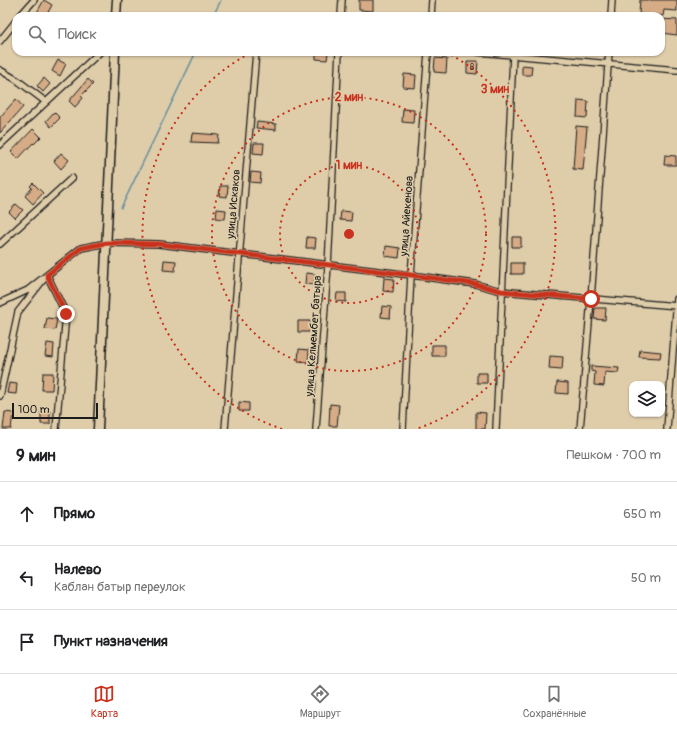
<!DOCTYPE html>
<html lang="ru">
<meta charset="utf-8">
<style>
:root{--surface:#fff;--page:#f2f2f2;--text:#202124;--muted:#757577;--line:#e0e0e0;--accent:#c8321e}
body{margin:0;font-family:Pangolin,sans-serif;background:var(--page);color:var(--text)}
.controls{position:absolute;right:12px;bottom:12px;display:grid;overflow:hidden;border-radius:8px;box-shadow:0 1px 3px #0004}
.controls button{width:36px;height:36px;display:grid;place-items:center;padding:0;border:0;border-bottom:1px solid var(--line);background:var(--surface);color:var(--text);font:20px sans-serif}
.scale{position:absolute;left:12px;bottom:10px;width:86px;box-sizing:border-box;padding-left:4px;border:2px solid #1c1c1c;border-top:0;font-size:11px;line-height:14px;white-space:nowrap;color:#1c1c1c;-webkit-text-stroke:3px #dfcdaa;paint-order:stroke}
.stop{position:absolute;width:12px;height:12px;margin:-9px;border:3px solid #c8321e;border-radius:50%;background:#fff}
.stop.end{background:#c8321e;border-color:#fff;box-shadow:0 1px 4px #0008}
.list{margin:0;padding:0;list-style:none}
h2{display:flex;justify-content:space-between;align-items:center;height:52px;margin:0;padding:0 16px;font-size:17px}
h2 small{font-size:13px;font-weight:400;color:var(--muted)}
.list li{display:grid;grid-template-columns:26px 1fr auto;gap:12px;align-items:center;box-sizing:border-box;height:64px;padding:0 16px;border-top:1px solid var(--line)}
.list b{display:block;font-size:15px;white-space:nowrap}
.list p{margin:0;font-size:13px;white-space:nowrap;color:var(--muted)}
.list em{font-size:13px;font-style:normal;color:var(--muted)}
.icon{flex:none;width:22px;height:22px;fill:none;stroke:currentColor;stroke-width:2;stroke-linecap:round;stroke-linejoin:round}
.map{position:relative;flex:none;width:677px;height:429px;overflow:hidden}
.search{position:absolute;background:var(--surface);box-shadow:0 1px 3px #0004;left:12px;right:12px;top:12px;height:44px;display:flex;align-items:center;gap:10px;box-sizing:border-box;padding:0 14px;border-radius:12px;color:var(--muted);font-size:15px}
.sheet{height:244px;background:var(--surface)}
nav{display:flex;justify-content:space-around;align-items:center;box-sizing:border-box;height:56px;border-top:1px solid var(--line);background:var(--surface);font-size:11px;color:var(--muted)}
nav a{display:grid;justify-items:center;gap:2px}
nav .on{color:var(--accent)}
.map>svg:first-child{display:block}
.lines{fill:none;stroke-linecap:round;stroke-linejoin:round}
.stream{stroke:#618c9b;stroke-width:1.5}
.building{fill:#d6ac87;stroke:#1c1c1c}
.street-casing{stroke:#1c1c1c;stroke-width:8}
.secondary-casing{stroke:#1c1c1c;stroke-width:11}
.street{stroke:#dfcdaa;stroke-width:5.5}
.secondary{stroke:#dfcdaa;stroke-width:8}
.route{stroke:#c8321e;stroke-width:5}
.ring{fill:none;stroke:#c8321e;stroke-width:2;stroke-dasharray:2 4}
.labels{text-anchor:middle;stroke-width:3.5;stroke-linejoin:round;paint-order:stroke}
.number-label{font-size:9px;fill:#4a4037}
.street-label{font-size:11px;fill:#1c1c1c;stroke:#dfcdaa}
.centre{fill:#c8321e;stroke:#dfcdaa;stroke-width:2}
.ring-label{font-size:12px;text-anchor:middle;font-weight:bold;fill:#c8321e;stroke:#dfcdaa;stroke-width:3.5;stroke-linejoin:round;paint-order:stroke}
</style>
<div class="map">
<svg width="677" height="429" viewBox="0 0 677 429">
<rect width="100%" height="100%" fill="#dfcdaa"/>
<filter id="ink" filterUnits="userSpaceOnUse"><feTurbulence type="fractalNoise" baseFrequency=".025" numOctaves="2"/><feDisplacementMap in="SourceGraphic" scale="8" xChannelSelector="R" yChannelSelector="G"/><feConvolveMatrix kernelMatrix="1 2 1 2 8 2 1 2 1" color-interpolation-filters="sRGB"/></filter>
<g filter="url(#ink)">
<g class="lines">
<path class="stream" d="M213,16L221,0
M121,208L196,52"/>
</g>
<path class="building" d="M44,0L52,5L46,16H39L36,14Z
M359,0H373V11L359,10Z
M640,0H677V11L664,10L663,16L639,14Z
M661,19L677,20V35L661,33Z
M316,52H328L327,60L316,59Z
M435,58L447,59L446,73L434,72Z
M58,60L66,64L60,76L52,71Z
M467,61H478L477,74L467,73Z
M522,65L532,66L531,75H522Z
M404,74L416,75L415,88L403,87Z
M44,78L50,84L43,92L37,86Z
M88,79L93,84L81,96L83,98L75,107L69,101Z
M16,99L23,107L0,133V117Z
M578,100L588,101L587,118L577,117Z
M403,109L414,110L413,123L402,122Z
M54,112L60,118L51,127L46,121Z
M257,122L276,124V130L256,128Z
M576,126L587,127L583,170L573,169Z
M33,129L41,137L34,144L33,143L18,159L11,152Z
M192,133L219,135L218,143L191,142Z
M254,143H264L263,154L253,153Z
M61,153L69,160L61,169L54,161Z
M665,155L676,156V165H664Z
M251,172L261,173L260,183L250,182Z
M33,183L43,193L33,204L25,196L32,188L30,186Z
M220,186H228L227,197L219,196Z
M16,204L23,210L15,218L9,212Z
M217,209L226,210L225,219L216,218Z
M341,211L352,212L351,221L340,220Z
M307,237L316,238L315,248H306Z
M512,237H521V247H512Z
M386,246L400,248L399,258L385,256Z
M164,260L176,261L175,271L163,270Z
M511,263H523V274H511Z
M306,273L315,274L314,285L305,284Z
M384,278L394,279L393,292L383,291Z
M337,293H346V302L336,301Z
M382,306L391,307L390,318L381,317Z
M595,308H606L605,320L594,319Z
M47,318L57,319L55,330L45,329Z
M298,321H310V332H298Z
M47,343L54,344L53,357L45,356Z
M432,345H445V356H432Z
M299,349L309,350L308,362L298,361Z
M640,350L661,352L660,358L639,357Z
M550,356L563,357L562,370L549,369Z
M591,366L619,368L618,373L605,372L604,386L594,385L595,372L591,371Z
M43,373H53L52,390H42Z
M477,373H487V383H477Z
M557,382L568,383V394L556,393Z
M9,383L17,384L16,394L7,393Z
M239,402L249,403V411H239Z
M330,404L339,405L337,426H329Z
M41,411H50V424H41Z
M5,412L13,413L11,429H3Z
M476,412L486,413L485,429H476Z"/>
<g class="lines">
<g class="street-casing">
<path id="street" d="M20,16L34,0
M341,16L342,0
M431,16L432,0
M611,16L612,0
M0,41L16,21
M478,52L677,70
M0,70L17,80L46,102
M0,145L100,52
M0,244L72,178
M0,303L28,290L81,248L107,243L159,244L411,275L475,284L501,291L677,306
M0,396L18,312L47,275L66,314L56,429
M225,429L256,52
M316,429L328,266L339,52
M403,429L411,275L428,52
M496,429L513,55
M580,429L591,299L609,52
M667,429L677,299"/>
</g>
<g class="secondary-casing">
<path id="secondary" d="M116,16L117,0
M98,429L115,52"/>
</g>
<use href="#street" class="street"/>
<use href="#secondary" class="secondary"/>
</g>
</g>
<g class="lines" filter="url(#ink)">
<path class="route" d="M66,314L47,275L81,248L107,243L159,244L411,275L475,284L501,291L591,299"/>
</g>
<g class="ring">
<circle cx="349" cy="234" r="69"/>
<circle cx="349" cy="234" r="137"/>
<path d="M282 429A206 206 0 0 1 252 52M446 52A206 206 0 0 1 416 429"/>
</g>
<g class="labels">
<g class="number-label">
<text x="472" y="70">8</text>
</g>
<g class="street-label">
<text transform="translate(233 204) rotate(-85)" y="4">улица Искаков</text>
<text transform="translate(406 216) rotate(-86)" y="4">улица Айекенова</text>
<text transform="translate(313 336) rotate(-86)" y="4">улица Келмембет батыра</text>
</g>
</g>
<circle cx="349" cy="234" r="6" class="centre"/>
<g class="ring-label">
<text x="495" y="93">3 мин</text>
<text x="349" y="101">2 мин</text>
<text x="349" y="169">1 мин</text>
</g>
</svg>
<div class="controls">
<button><svg class="icon" aria-label="layers" viewBox="0 0 24 24"><path d="M12 4l9 5-9 5-9-5zM3 14l9 5 9-5"/></svg></button>
</div>
<div class="scale">100 m</div>
<div class="stop" style="left:591px;top:299px"></div>
<div class="stop end" style="left:66px;top:314px"></div>
<div class="search"><svg class="icon" aria-label="search" viewBox="0 0 24 24"><circle cx="10" cy="10" r="6"/><path d="M15 15l6 6"/></svg>Поиск</div>
</div>
<section class="sheet">
<h2>9 мин<small>Пешком · 700 m</small></h2>
<ul class="list">
<li><svg class="icon" aria-label="ahead" viewBox="0 0 24 24"><path d="M12 20V5M6 11l6-6 6 6"/></svg><div><b>Прямо</b></div><em>650 m</em></li>
<li><svg class="icon" aria-label="left" viewBox="0 0 24 24"><path d="M17 20v-9H6M10 6l-5 5 5 5"/></svg><div><b>Налево</b><p>Каблан батыр переулок</p></div><em>50 m</em></li>
<li><svg class="icon" aria-label="arrive" viewBox="0 0 24 24"><path d="M6 21V4h12l-3 4 3 4H6"/></svg><div><b>Пункт назначения</b></div></li>
</ul>
</section>
<nav>
<a class="on"><svg class="icon" aria-label="map" viewBox="0 0 24 24"><path d="M3 6l6-2 6 2 6-2v14l-6 2-6-2-6 2zM9 4v14M15 6v14"/></svg>Карта</a>
<a><svg class="icon" aria-label="directions" viewBox="0 0 24 24"><path d="M12 3l9 9-9 9-9-9zM9 14v-3h6M13 9l2 2-2 2"/></svg>Маршрут</a>
<a><svg class="icon" aria-label="saved" viewBox="0 0 24 24"><path d="M7 4h10v16l-5-4-5 4z"/></svg>Сохранённые</a>
</nav>
